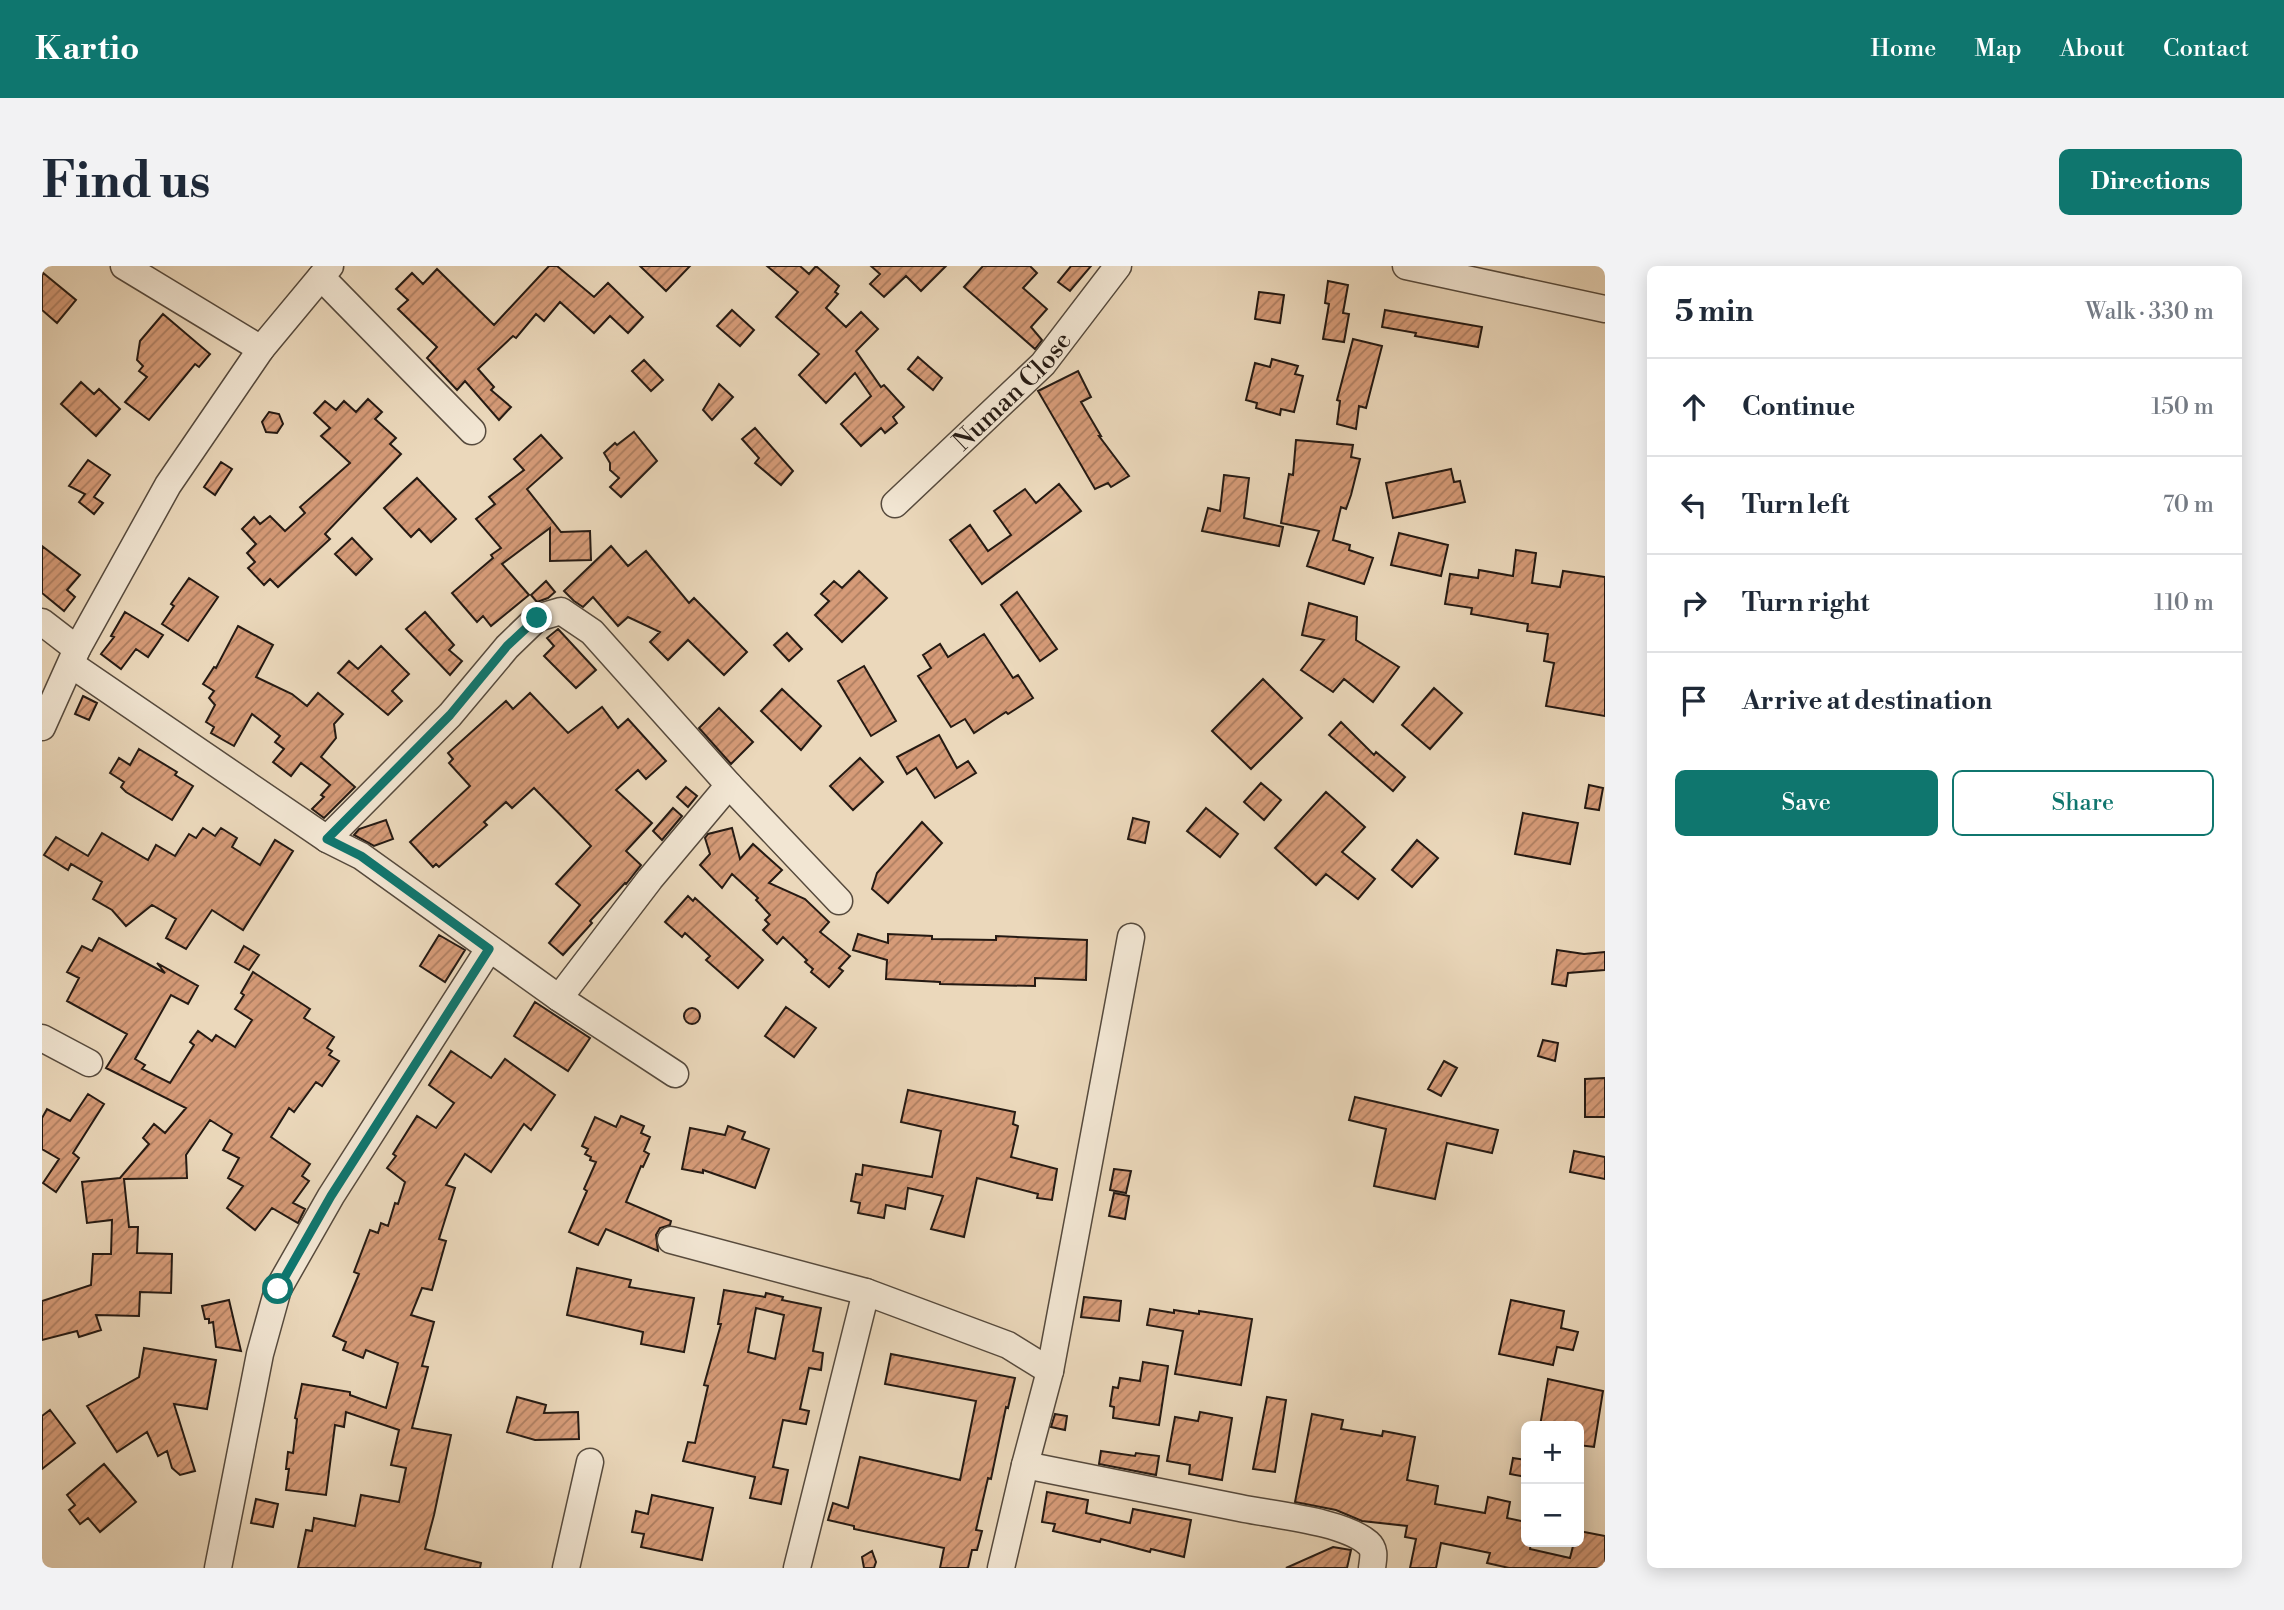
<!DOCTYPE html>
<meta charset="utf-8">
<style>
:root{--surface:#fff;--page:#f2f2f3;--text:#1f2937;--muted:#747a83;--line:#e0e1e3;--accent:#0f766e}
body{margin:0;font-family:"Libre Bodoni",serif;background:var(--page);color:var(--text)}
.controls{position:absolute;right:21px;bottom:21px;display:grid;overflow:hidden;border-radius:10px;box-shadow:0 4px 18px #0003}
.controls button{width:63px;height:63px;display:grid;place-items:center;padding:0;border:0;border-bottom:2px solid var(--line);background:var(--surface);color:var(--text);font:35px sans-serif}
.stop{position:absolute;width:21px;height:21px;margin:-16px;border:5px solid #0f766e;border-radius:50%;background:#fff}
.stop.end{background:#0f766e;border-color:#fff;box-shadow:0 2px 7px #0008}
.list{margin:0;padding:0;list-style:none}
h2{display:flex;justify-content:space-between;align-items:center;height:91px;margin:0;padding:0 28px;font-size:30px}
h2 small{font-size:23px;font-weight:400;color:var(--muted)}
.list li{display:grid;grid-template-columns:46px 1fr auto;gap:21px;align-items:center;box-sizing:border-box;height:98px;padding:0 28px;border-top:2px solid var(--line)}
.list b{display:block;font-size:26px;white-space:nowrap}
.list em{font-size:23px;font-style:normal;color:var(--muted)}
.actions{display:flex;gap:14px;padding:21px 28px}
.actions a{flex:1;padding:16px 0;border:2px solid var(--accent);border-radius:10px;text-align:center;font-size:24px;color:var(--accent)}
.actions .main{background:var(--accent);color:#fff}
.icon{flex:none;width:38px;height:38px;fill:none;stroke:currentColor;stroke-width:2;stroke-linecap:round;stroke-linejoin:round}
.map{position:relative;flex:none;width:1563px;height:1302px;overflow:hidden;border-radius:10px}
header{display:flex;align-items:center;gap:42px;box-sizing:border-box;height:98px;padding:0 35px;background:var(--accent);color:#fff}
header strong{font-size:33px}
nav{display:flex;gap:38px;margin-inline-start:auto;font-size:24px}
.intro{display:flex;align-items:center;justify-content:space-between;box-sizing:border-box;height:168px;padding:0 42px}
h1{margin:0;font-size:49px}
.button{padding:18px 32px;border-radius:10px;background:var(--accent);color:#fff;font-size:24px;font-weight:700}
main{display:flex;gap:42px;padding:0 42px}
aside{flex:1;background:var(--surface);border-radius:10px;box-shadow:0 4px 18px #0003}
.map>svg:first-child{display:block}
.building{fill:url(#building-hatch);stroke:#251a13;stroke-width:2;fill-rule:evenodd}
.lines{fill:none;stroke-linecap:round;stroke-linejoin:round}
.minor-casing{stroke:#564a3d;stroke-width:29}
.minor{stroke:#f2e6d3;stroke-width:26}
.route{stroke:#0f766e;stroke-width:9}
.labels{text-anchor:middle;stroke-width:6;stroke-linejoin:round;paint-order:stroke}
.street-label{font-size:26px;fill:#251a13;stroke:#f2e6d3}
</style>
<header>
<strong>Kartio</strong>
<nav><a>Home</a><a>Map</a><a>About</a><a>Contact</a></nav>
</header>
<div class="intro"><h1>Find us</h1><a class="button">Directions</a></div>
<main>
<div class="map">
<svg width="1563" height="1302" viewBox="0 0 1563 1302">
<defs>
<pattern id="building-hatch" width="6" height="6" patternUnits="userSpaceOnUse" patternTransform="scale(1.75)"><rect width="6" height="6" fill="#d69b78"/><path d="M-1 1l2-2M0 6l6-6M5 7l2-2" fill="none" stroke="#ad7e61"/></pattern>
</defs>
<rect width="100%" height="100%" fill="#ebd8bb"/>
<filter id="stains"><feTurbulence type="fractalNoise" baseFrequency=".00286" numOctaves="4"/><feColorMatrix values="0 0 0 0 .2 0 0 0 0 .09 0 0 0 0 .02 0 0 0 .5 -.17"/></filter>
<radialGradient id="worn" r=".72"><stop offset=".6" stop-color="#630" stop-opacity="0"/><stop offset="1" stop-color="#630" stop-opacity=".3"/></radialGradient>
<path class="building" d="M507,0H515L552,31L566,17L601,51L586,67L568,50L552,67L518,36L502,55L494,48L474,72L471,70L436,103L452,121L449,124L469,141L457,154L423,115L415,124L385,92L395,81L356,43L366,34L354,23L370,7L381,18L395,3L452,59Z
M598,0H648L624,25Z
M725,0H758L767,8L774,0L797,20L793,26L796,28L784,42L804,61L819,46L836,63L814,85L839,121L842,119L862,141L851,151L855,157L843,167L839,162L819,180L799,158L829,130L813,107L784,137L757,109L777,88L734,51L756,26Z
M829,0H904L879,25L864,10L842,31L828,18L838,8Z
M941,0H988L995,7L981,22L1005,43L989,61L1000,74L993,83L922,21Z
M1029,0H1049L1028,25L1016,16Z
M0,6L34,34L15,57L0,44Z
M1286,15L1306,19L1301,47L1307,48L1302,76L1281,73L1287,38L1283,37Z
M1217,26L1242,29L1238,57L1213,53Z
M690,44L712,64L698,80L675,60Z
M1343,44L1440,61L1436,81L1373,70L1374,67L1340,61Z
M121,48L168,88L157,101L153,98L107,154L83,136L105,111L97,105L101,100L95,94L98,75Z
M1311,73L1340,80L1324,142L1317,140L1314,163L1295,158L1298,135L1295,134Z
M876,91L900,112L891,124L866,103Z
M1230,93L1256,100L1253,108L1261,110L1252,146L1239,143L1238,149L1214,142L1215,137L1204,134L1213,97L1228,101Z
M602,94L621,114L609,125L590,105Z
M1036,105L1049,131L1039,136L1059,170H1057L1087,210L1069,221L1066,217L1053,223L996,125Z
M39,116L52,128L57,123L78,143L54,170L19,138Z
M677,118L691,131L670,154L661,144Z
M326,133L340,146L333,153L354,172L348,178L359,188L283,268L288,273L236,321L228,313L222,319L206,302L213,296L205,287L214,278L200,263L212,251L218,258L228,250L243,265L263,247L258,241L308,197L279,170L288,162L272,147L283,135L294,144L302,135L314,146Z
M227,146L237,148L241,158L235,167L224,166L220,156Z
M713,162L751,205L739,219L713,197L717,192L700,173Z
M592,166L615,195L579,231L568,221L577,212L568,204V197L562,187L573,177L575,179Z
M499,169L520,192L485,223L519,266L548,265L549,294L508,295V262L460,298L487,329L449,360L441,350L435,356L410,327L451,292L449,289L459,282L434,253L453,238L447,231L482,204L472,193Z
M1254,174L1311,179L1309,191L1318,193L1309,229L1304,243L1299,241L1291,274L1308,279L1307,284L1331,292L1322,318L1265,300L1277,265L1239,257L1247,208L1251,209Z
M46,194L68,209L52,231L61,237L52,248L37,236L43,228L27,220Z
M179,196L190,203L173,229L162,221Z
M1409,203L1412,216L1418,215L1423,236L1351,252L1344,217Z
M1182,209L1207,212L1202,252L1241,261L1237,280L1160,265L1166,242L1178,245Z
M375,212L414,253L389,276L377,263L369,271L342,242Z
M1017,218L1039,245L940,318L908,274L928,259L946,285L969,269L952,245L983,223L994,237Z
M1357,267L1406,279L1399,310L1349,299Z
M310,272L330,293L314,309L293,288Z
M0,280L38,309L25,324L33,331L22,345L0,327Z
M569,280L586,300L604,285L647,337L652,332L705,386L682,409L646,374L626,394L608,376L618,366L586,351L576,360L551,331L541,341L532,335L522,325Z
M1474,284L1494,287L1490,317L1518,321L1521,305L1563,311V450L1504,440L1512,397L1502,395L1506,368L1485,365L1486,358L1429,348L1430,342L1403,338L1408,308L1436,312L1437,304L1471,310Z
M817,305L845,332L800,376L773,349L787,335L779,328L792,315L800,322Z
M147,312L176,331L146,375L120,358L132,340L129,338Z
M504,315L513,326L506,332L495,336L489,329Z
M975,326L1015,383L998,395L959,339Z
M1267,337L1315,351L1314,374L1357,401L1331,436L1302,413L1291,426L1259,404L1282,374L1260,369Z
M83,346L121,369L106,391L94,383L79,403L59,388L72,371L69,370Z
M383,346L412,379L407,384L420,395L408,409L364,363Z
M196,360L231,379L214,411L250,428L265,440L276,427L301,448L292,458L294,472L279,491L313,521L282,552L270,543L282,531L279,529L288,519L259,497L249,510L231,496L242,483L233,476L238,470L210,448L192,480L169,467L172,461L164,456L173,439L167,432L172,425L161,418L172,401L174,402Z
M516,363L554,404L534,422L502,390L512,380L505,372Z
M745,367L760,383L747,395L732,379Z
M942,368L971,412L976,409L991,432L966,448L964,446L932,467L923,453L909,461L876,410L889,402L881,389L898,378L906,391Z
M339,380L367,408L350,425L360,435L346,449L296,407L307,395L316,403Z
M822,400L854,455L829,470L796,415Z
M1221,413L1260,452L1209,503L1170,465Z
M1392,422L1420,447L1388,483L1360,459Z
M740,423L779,460L759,484L719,445Z
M488,427L526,467L560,441L576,462L586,453L624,495L604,513L596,504L574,524L610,557L584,585L599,599L584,618L583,617L548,655L550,657L521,689L507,677L538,639L514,618L549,580L492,522L470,542L464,536L442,556L445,559L397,601L394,598L391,601L368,576L428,520L407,497L411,493L406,487L464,435L471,443Z
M41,430L55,437L47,454L33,448Z
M677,442L711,476L689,498L657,462Z
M1299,456L1332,489L1334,486L1363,511L1351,525L1287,469Z
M897,469L915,502L926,495L934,507L893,532L874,502L865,508L855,491Z
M97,483L135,506L133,509L151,520L130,554L84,526L79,521L82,516L68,507L77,492L88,499Z
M818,492L841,516L811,544L788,520Z
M1219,517L1239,534L1222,554L1202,536Z
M1547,519L1561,522L1557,544L1543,542Z
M644,521L655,530L646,541L635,531Z
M1284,526L1323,561L1300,586L1333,613L1316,633L1284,608L1274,619L1233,582Z
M631,542L640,550L620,574L611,565Z
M1164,542L1196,568L1178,591L1145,565Z
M1481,547L1536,557L1528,598L1473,588Z
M1091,552L1107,556L1103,577L1086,573Z
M344,554L351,573L332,580L312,569L317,563Z
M880,556L900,577L846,637L830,623L835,607Z
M161,562L173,570L179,562L195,572L190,581L218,599L233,574L251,585L201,664L170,644L144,683L124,672L134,653L110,639L84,660L70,644L51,633L60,616L29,598L26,604L2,589L14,571L46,590L60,567L106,594L114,579L133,590L147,568L154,572Z
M690,562L698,593L711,578L740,604L727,617L763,633L787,656L778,666L808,690L797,702L801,705L787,721L769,706L771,703L763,696L765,694L741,671L735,678L721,664L727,658L723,654L728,649L714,634L716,632L690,608L680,622L658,599L668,588L663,572L666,568Z
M1375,574L1396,592L1370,621L1350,604Z
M646,630L651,635L653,632L721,694L696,722L664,694L668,690L643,667L640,671L623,656Z
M816,668L846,677V668L890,670V673L954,674V670L1045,674L1044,714L993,712V720L898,718V716L844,713L845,694L811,684Z
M397,669L423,684L403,716L378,700Z
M57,672L123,707L115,697L156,720L146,738L129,729L93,793L103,799L100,803L128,817L152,779L148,776L156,765L170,775L174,769L193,781L210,754L193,743L202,729L199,727L211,706L268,743L262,752L292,771L285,782L290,785L287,789L297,795L280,820L274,816L252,846L247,842L229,871L268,898L260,910L267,915L251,937L263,943L256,957L230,942L213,964L185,942L201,920L186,912L197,892L181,884L190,868L168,854L144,889L145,912L82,913L87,961H96L95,987L130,988L129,1027L98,1026L97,1050L54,1049L59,1064L37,1071L35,1065L0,1074V1035L49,1019L51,988H69L70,954L45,957L40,916L78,912L107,878L101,872L112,858L123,867L144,842L64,802L85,768L25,735L37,712L25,706L40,680L50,685Z
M202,680L217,689L207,704L193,696Z
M1515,684L1542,688L1563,686V704L1526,707L1524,720L1510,718Z
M493,736L548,772L526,805L472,770Z
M744,741L774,762L752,791L723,770Z
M642 750a8 8 0 1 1 16 0a8 8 0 1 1-16 0Z
M1501,774L1516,777L1513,795L1496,790Z
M409,785L449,812L463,793L513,829L489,864L482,858L449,906L423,888L404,919L413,922L397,973L404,975L390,1024L380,1022L369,1049L392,1056L380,1100L386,1101L370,1162L409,1169L392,1249L383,1283L439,1297L438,1302H256L264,1264L270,1265L272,1252L313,1260L319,1229L357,1236L364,1202L349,1199L357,1164L304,1146L302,1161L293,1159L284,1229L244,1224L247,1203H244L246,1186L251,1187L255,1153L253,1152L260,1118L308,1126V1129L344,1142L356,1097L324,1084L321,1092L301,1084L304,1076L291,1070L317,1008L312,1006L328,964L336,967L339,957L346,960L353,937L356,938L363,916L345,902L354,890L351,888L375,850L394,862L412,837L387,819Z
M1402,795L1415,802L1399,830L1386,823Z
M1563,812V851H1543V813Z
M866,824L973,846L971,858L976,860L969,891L1015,903L1010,934L995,932L996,928L935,912L922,971L889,963L901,930L866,922L863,943L844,939L842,952L816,947L818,937L809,935L814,908L820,909L821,899L890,911L899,865L859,856Z
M46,828L62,838L31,887L37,892L14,926L1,917L17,893L0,883V852L5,843L28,855Z
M1313,831L1456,864L1450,887L1405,877L1393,933L1332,920L1344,863L1307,854Z
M579,850L602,860L599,867L608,871L602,885L607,888L601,901L599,900L584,936L629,955L628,959L618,962L614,969L616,985L564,963L556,979L527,966L545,925L542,923L554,896L548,894L549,891L543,888L546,883L540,880L553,851L574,861Z
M686,860L703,866L700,873L727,883L713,922L661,904V907L640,903L648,862L683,869Z
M1532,885L1563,891V913L1528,906Z
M1072,903L1089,905L1084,927L1068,924Z
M1072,927L1087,930L1083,953L1067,950Z
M535,1002L589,1014L587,1021L652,1032L642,1086L599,1078L601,1066L525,1049Z
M682,1024L723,1031L724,1027L741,1031L740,1034L779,1042L771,1085L781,1087L779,1104L767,1102L758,1143L767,1145L764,1158L741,1154L731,1201L746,1204L739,1238L708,1232L713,1211L641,1195L646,1176L653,1177L666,1120L662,1119L679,1058H676ZM714,1042L742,1049L733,1093L706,1086Z
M1042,1031L1079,1035L1077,1055L1039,1051Z
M187,1034L199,1085L174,1081L171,1056L167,1057V1053H163L160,1040Z
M1469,1034L1522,1045L1519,1062L1536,1066L1531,1084L1515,1081L1511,1099L1457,1088Z
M1108,1043L1132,1047V1044L1157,1048V1045L1210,1053L1199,1119L1133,1108L1141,1065L1105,1059Z
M102,1082L174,1094L165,1143L132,1138L153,1205L138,1209L130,1202L125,1185L116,1190L105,1166L75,1186L45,1140L97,1111Z
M849,1088L973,1112L966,1142L964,1141L949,1213L946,1212L934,1264L940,1265L935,1284H930L926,1302H898L902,1282L812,1263V1260L786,1254L791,1237L806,1242L818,1191L918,1214L934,1135L843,1118Z
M1101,1096L1126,1100L1117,1159L1071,1152L1072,1141L1068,1140L1071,1121L1076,1122L1078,1112L1098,1115Z
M1506,1113L1561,1125L1552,1181L1537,1179V1160H1498Z
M475,1131L504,1139L502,1147L536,1146L537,1173L493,1174L465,1166Z
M1225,1131L1244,1134L1233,1206L1211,1203Z
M8,1144L33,1177L0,1203V1150Z
M1158,1146L1190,1152L1180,1214L1147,1208L1148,1199L1125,1195L1133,1151L1156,1155Z
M1013,1148L1025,1150L1023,1164L1009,1161Z
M1270,1148L1301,1154L1299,1163L1340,1170L1341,1165L1373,1171L1365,1214L1396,1220L1393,1238L1443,1247L1446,1231L1468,1236L1465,1252L1484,1256V1276H1489L1488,1283L1528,1292L1532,1276H1537V1265L1563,1270V1302H1467L1445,1297L1448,1287L1399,1277L1394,1302H1368L1374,1273L1363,1271L1365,1260L1320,1255L1294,1244L1253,1236Z
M1059,1185L1093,1190L1094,1187L1117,1190L1114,1209L1057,1198Z
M1471,1192L1484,1194V1211L1468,1208Z
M62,1198L94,1236L58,1266L46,1252L38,1258L27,1244L33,1239L25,1229Z
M1005,1226L1046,1234L1044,1247L1088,1257L1091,1243L1149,1254L1142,1291L1109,1283L1108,1286L1059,1273L1058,1276L1011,1265L1013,1258L1000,1256Z
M610,1229L671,1242L660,1294L599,1281L602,1268L590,1266L594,1245L606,1248Z
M214,1233L236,1238L231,1261L209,1257Z
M1291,1281L1309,1284L1305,1302H1244Z
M830,1285L834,1296L832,1302H822L820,1291Z"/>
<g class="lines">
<g class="minor-casing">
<g id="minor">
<path d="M82,0L219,83"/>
<path d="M1364,0L1563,43"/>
<path d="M279,11L430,165"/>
<path id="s1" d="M853,238L1001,98L1076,0"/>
<path d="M0,356L35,383"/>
<path d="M30,399L285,573L319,590L517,732L633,808"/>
<path d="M0,461L35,383L126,219L219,83L288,0"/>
<path d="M285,573L408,449L465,381L495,352L519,345L550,366L687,519L797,635"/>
<path d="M517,732L608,613L687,519"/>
<path d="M0,772L47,797"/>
<path d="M629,974L824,1026L966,1079L1008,1105"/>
<path d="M983,1199C1055,1213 1126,1228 1198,1242C1231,1249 1301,1255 1326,1277C1334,1284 1331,1293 1330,1302"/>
<path d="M176,1302L218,1088L236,1023L289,930L447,683"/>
<path d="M524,1302L548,1196"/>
<path d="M755,1302L824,1026"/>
<path d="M959,1302L983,1199L1008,1105L1089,671"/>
</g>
</g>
<use href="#minor" class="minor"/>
</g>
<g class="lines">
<path class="route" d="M236,1023L289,930L447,683L319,590L285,573L408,449L465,380L495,352"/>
</g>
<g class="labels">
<g class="street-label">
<text dy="9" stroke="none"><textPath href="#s1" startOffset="163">Numan Close</textPath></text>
</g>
</g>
<rect width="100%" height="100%" filter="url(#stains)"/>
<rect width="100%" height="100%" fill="url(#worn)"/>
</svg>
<div class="controls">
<button>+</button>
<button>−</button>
</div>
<div class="stop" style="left:236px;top:1023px"></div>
<div class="stop end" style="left:495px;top:352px"></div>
</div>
<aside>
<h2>5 min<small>Walk · 330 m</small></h2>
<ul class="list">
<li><svg class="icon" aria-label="ahead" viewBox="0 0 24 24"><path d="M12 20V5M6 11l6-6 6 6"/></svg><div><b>Continue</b></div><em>150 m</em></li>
<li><svg class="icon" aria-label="left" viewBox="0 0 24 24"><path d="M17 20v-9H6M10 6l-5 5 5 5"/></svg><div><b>Turn left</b></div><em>70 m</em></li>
<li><svg class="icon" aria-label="right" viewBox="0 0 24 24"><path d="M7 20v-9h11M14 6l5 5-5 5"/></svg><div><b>Turn right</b></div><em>110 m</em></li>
<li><svg class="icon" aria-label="arrive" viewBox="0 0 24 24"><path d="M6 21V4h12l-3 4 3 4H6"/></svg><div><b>Arrive at destination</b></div></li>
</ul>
<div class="actions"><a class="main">Save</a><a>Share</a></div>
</aside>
</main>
